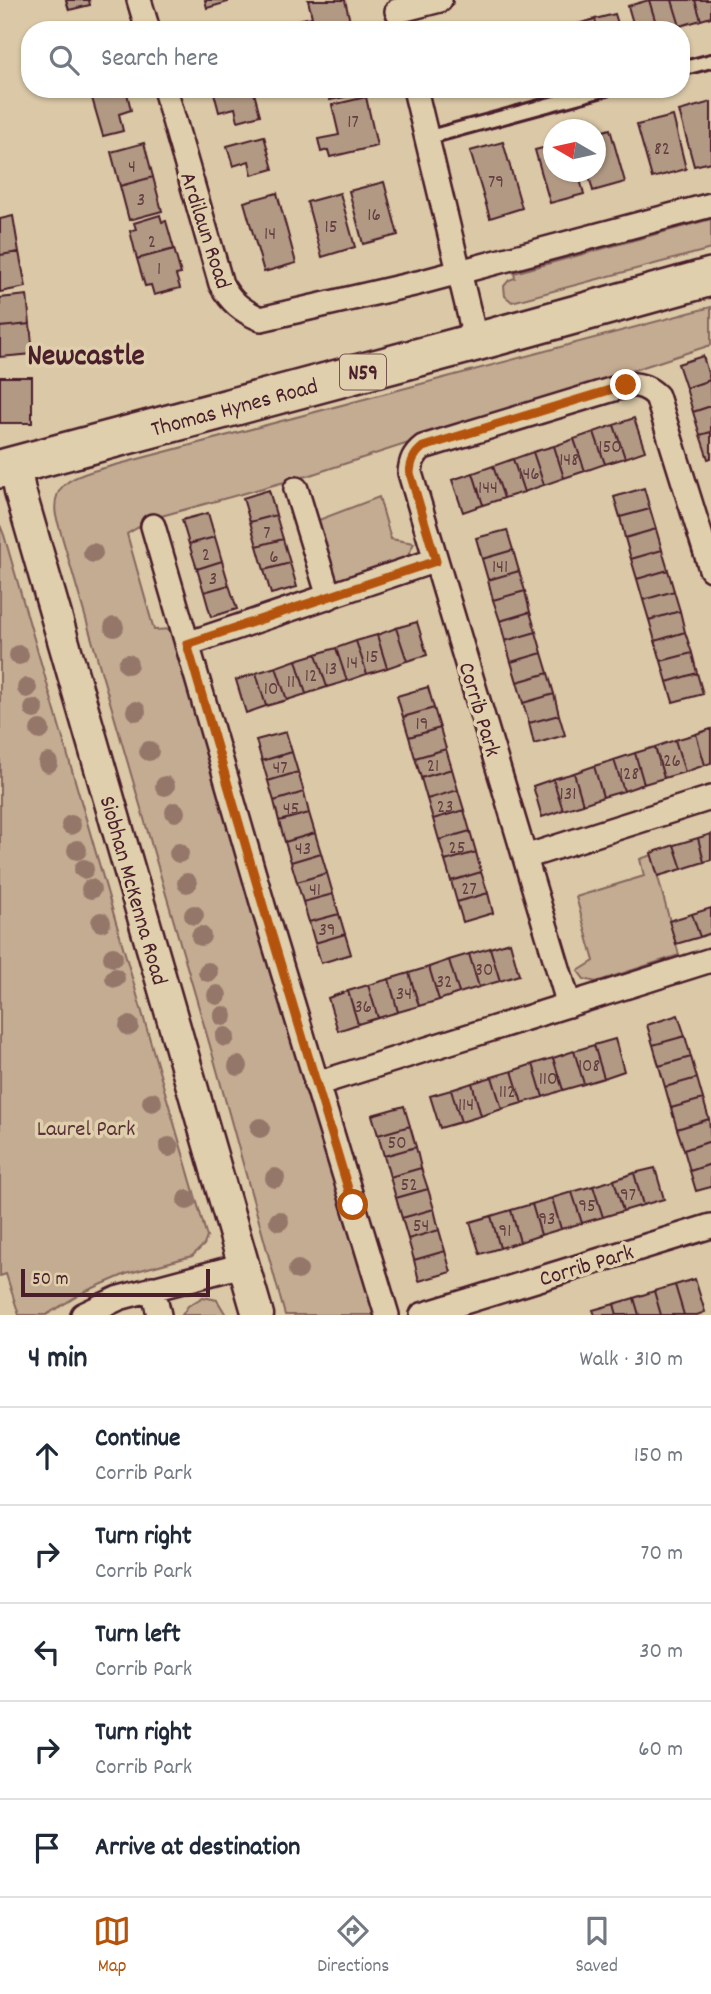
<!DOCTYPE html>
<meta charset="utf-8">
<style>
:root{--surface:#fff;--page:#f6f6f7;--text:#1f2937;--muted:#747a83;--line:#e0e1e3;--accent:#b45309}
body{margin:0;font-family:Dekko,sans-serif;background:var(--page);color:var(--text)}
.compass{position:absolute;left:543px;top:119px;width:63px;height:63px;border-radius:50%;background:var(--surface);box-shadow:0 2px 5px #0004;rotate:279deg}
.scale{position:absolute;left:21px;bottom:18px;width:189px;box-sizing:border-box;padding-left:7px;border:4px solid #4a1f2b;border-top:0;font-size:19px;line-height:24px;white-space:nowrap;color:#4a1f2b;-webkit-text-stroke:5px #e0cfac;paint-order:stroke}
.stop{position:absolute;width:21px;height:21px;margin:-16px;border:5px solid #b45309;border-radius:50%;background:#fff}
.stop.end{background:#b45309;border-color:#fff;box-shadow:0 2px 7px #0008}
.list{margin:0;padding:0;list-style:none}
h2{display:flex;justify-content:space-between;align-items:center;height:91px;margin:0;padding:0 28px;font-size:30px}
h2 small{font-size:23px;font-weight:400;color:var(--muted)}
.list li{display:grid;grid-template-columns:46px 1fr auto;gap:21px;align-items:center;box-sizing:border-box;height:98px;padding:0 28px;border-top:2px solid var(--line)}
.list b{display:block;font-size:26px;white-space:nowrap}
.list p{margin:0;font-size:23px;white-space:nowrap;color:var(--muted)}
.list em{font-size:23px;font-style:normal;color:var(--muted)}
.icon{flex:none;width:38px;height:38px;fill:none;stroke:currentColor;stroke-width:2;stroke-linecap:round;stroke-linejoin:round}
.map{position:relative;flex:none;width:711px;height:1315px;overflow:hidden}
.search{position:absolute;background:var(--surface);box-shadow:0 2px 5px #0004;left:21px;right:21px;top:21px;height:77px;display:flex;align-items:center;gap:18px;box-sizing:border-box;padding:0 24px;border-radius:28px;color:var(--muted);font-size:26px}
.sheet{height:581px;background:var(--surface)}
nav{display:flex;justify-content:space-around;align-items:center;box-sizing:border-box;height:98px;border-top:2px solid var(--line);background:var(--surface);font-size:19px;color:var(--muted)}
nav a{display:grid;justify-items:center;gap:4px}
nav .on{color:var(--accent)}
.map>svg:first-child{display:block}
.green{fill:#c3ac92;stroke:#86665e;stroke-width:2}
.building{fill:#b19984;stroke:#4a1f2b;stroke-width:2}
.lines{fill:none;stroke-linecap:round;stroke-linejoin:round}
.service-casing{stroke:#4a1f2b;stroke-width:18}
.minor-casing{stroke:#4a1f2b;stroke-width:28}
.tertiary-casing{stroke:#4a1f2b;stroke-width:35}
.primary-casing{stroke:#4a1f2b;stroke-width:42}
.service{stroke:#e0cfac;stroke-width:12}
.minor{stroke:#e0cfac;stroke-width:23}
.tertiary{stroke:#e0cfac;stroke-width:30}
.primary{stroke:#e0cfac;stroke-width:37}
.tree{fill:#95776b}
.route{stroke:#b45309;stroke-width:9}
.labels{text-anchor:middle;stroke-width:7;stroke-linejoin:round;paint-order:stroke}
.number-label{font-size:19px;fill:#643e41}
.shield{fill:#e0cfac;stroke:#775452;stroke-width:2}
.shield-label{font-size:21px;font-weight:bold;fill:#4a1f2b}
.street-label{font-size:23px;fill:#4a1f2b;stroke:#e0cfac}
.park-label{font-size:23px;fill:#5c343a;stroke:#e0cfac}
.district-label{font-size:30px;font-weight:bold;fill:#4a1f2b;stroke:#e0cfac}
</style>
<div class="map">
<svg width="711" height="1315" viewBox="0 0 711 1315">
<rect width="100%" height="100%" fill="#dac8a7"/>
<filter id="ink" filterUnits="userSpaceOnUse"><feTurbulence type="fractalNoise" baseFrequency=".0143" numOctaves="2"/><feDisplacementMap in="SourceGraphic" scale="14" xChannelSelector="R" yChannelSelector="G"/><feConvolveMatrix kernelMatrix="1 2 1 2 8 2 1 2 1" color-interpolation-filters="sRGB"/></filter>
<g filter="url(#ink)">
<path class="green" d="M711,219V249L512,302L505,296L504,286L509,280L515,278L514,273Z
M711,307V345L310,475L154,518L127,534L154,630L173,629L377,1315H285L215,1063L56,516C51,486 70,478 93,471Z
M379,497L391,539L414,543L407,558L335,581L316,521Z
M0,525L4,535L207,1237L204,1245L192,1256L126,1274L84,1292L46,1315H19L6,1274L0,1276Z
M652,855L679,955L596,982L584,979L578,971L594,961L576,897L644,876L640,859Z
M203,1297L217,1300L226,1315H182L188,1306Z"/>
<path class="building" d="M66,0H89L90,5L69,10Z
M205,0H228V2L207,8Z
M308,0H345L352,30H299L297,20L312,17Z
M649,0H672L680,26L668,30H658Z
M649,0L658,30H635L628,6Z
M672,0H695L701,20L680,26Z
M695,0H711V17L701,20Z
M615,14L620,30H598L595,19Z
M595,19L598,30H576L574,25Z
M126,89L131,110L119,114L123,131L103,136L92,98Z
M225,89H253L260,115L238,121L235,108L219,112L214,93Z
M328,89H365V93L330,100Z
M366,97L377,146L330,157L328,150L321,152L318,139L339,135L332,105Z
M711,102V162L694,166L679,111Z
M673,116L686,169L652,178L637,125Z
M610,129L625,182L593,191L588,172H596V133Z
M264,136L273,169L252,175L249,161L233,166L227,146Z
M503,142L522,208L490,218L470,151Z
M144,143L153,177L120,186L111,152Z
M554,145V172H578L584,194L550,203L535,150Z
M153,177L162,211L129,220L120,186Z
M384,182L398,235L363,244L349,191Z
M277,193L296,263L264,272L244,202Z
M340,193L355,247L322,257L307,202Z
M160,215L162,222L166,221L174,249L137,259L130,231L136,229L134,223Z
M13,216L19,252L0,255V219Z
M174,249L181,274L176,275L180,288L154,295L151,285L145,286L137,259Z
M19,252L26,287L0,292V255Z
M27,295L30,324L0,327V298Z
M30,324L33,354L0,357V327Z
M703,356L710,380L686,388L678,364Z
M0,377H32V423H0Z
M710,380L711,406L693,412L686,388Z
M711,406V432L700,435L693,412Z
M634,418L645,451L625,458L614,425Z
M614,425L625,458L605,464L594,432Z
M594,432L605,464L585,471L574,439Z
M711,432V458L708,459L700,435Z
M574,439L585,471L564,478L554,446Z
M554,446L564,478L544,485L533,452Z
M533,452L544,485L524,492L513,459Z
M513,459L524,492L504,498L493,466Z
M493,466L504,498L483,505L473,473Z
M473,473L483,505L463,512L452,480Z
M644,488L650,509L620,517L614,497Z
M269,490L276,515L250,522L243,498Z
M650,509L656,529L625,538L620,517Z
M208,513L215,537L189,544L182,520Z
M276,515L283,539L257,546L250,522Z
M656,529L662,550L631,559L625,538Z
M507,530L513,550L482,559L476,538Z
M215,537L222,561L197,569L189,544Z
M283,539L290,563L264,570L257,546Z
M513,550L519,571L488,580L482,559Z
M662,550L668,570L637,579L631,559Z
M222,561L229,585L204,592L197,569Z
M290,563L297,587L271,594L264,570Z
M668,570L674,591L643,600L637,579Z
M519,571L525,591L493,600L488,580Z
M229,585L237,609L211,617L204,592Z
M525,591L530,612L500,621L493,600Z
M674,591L680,611L649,620L643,600Z
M680,611L685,632L655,641L649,620Z
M530,612L536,632L505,641L500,621Z
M417,622L427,655L407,661L396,628Z
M396,628L407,661L387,668L377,635Z
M536,632L542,653L511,662L505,641Z
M685,632L692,653L661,661L655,641Z
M377,635L387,668L367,674L356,641Z
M356,641L367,674L347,681L336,648Z
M336,648L347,681L327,687L316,654Z
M542,653L548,673L517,682L511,662Z
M692,653L697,673L667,682L661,661Z
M316,654L327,687L306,694L296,660Z
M296,660L306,694L287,700L276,667Z
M276,667L287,700L266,706L256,673Z
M256,673L266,706L246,713L236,680Z
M548,673L554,694L523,703L517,682Z
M697,673L703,694L673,702L667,682Z
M428,687L434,708L403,717L397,696Z
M554,694L559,715L529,723L523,703Z
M434,708L440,728L409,737L403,717Z
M559,715L565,735L534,744L529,723Z
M440,728L446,749L415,758L409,737Z
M711,729V763L705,765L696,734Z
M286,732L292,752L262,761L256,740Z
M696,734L705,765L685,772L675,740Z
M675,740L685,772L664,778L655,747Z
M655,747L664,778L644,784L635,753Z
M446,749L452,769L421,778L415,758Z
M292,752L298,772L268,781L262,761Z
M635,753L644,784L624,791L614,760Z
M614,760L624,791L603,797L594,766Z
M594,766L603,797L583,804L574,773Z
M452,769L458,790L427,799L421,778Z
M298,772L304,792L274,801L268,781Z
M574,773L583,804L563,810L553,779Z
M553,779L563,810L542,817L533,786Z
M458,790L464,810L433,819L427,799Z
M304,792L309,813L279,821L274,801Z
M464,810L470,831L439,840L433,819Z
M309,813L315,833L285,842L279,821Z
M470,831L476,852L445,861L439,840Z
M315,833L321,853L291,862L285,842Z
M711,834V860L704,862L698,838Z
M698,838L704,862L682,869L674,845Z
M674,845L682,869L658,876L651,853Z
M476,852L481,872L451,881L445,861Z
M321,853L327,873L297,882L291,862Z
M481,872L488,893L457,902L451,881Z
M327,873L333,894L303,902L297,882Z
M488,893L493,913L463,922L457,902Z
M333,894L339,914L309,922L303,902Z
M711,908V933L700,937L692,914Z
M339,914L345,934L315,943L309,922Z
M692,914L700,937L676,944L669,921Z
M345,934L351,954L321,963L315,943Z
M510,942L519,975L500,981L490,948Z
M490,948L500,981L479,987L469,954Z
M469,954L479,987L459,993L449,960Z
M449,960L459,993L439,1000L429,967Z
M429,967L439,1000L419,1006L409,973Z
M409,973L419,1006L398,1012L389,979Z
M389,979L398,1012L378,1018L368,985Z
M368,985L378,1018L358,1024L348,991Z
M348,991L358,1024L338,1031L328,998Z
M678,1015L685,1036L653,1045L647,1025Z
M685,1036L691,1057L659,1066L653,1045Z
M615,1039L624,1071L604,1078L594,1045Z
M594,1045L604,1078L584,1084L574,1051Z
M574,1051L584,1084L563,1090L553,1058Z
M691,1057L697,1078L665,1087L659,1066Z
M553,1058L563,1090L543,1097L533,1064Z
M533,1064L543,1097L522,1103L512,1071Z
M512,1071L522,1103L502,1109L492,1077Z
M492,1077L502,1109L481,1116L472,1083Z
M697,1078L703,1099L671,1108L665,1087Z
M472,1083L481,1116L461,1122L451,1090Z
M451,1090L461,1122L440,1128L430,1096Z
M703,1099L709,1119L677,1129L671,1108Z
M404,1106L410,1126L378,1135L372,1115Z
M709,1119L711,1141L684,1150L677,1129Z
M410,1126L416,1147L384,1156L378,1135Z
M711,1141V1164L690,1171L684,1150Z
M416,1147L421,1168L390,1177L384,1156Z
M711,1164V1187L696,1191L690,1171Z
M421,1168L428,1189L396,1198L390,1177Z
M655,1168L664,1199L643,1205L634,1173Z
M634,1173L643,1205L623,1211L614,1180Z
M614,1180L623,1211L603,1217L593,1186Z
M593,1186L603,1217L582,1223L572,1192Z
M428,1189L434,1209L402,1218L396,1198Z
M572,1192L582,1223L561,1229L552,1198Z
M552,1198L561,1229L541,1235L532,1204Z
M532,1204L541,1235L520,1242L511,1210Z
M434,1209L439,1230L408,1239L402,1218Z
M511,1210L520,1242L500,1248L491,1216Z
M491,1216L500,1248L480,1254L470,1222Z
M439,1230L445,1251L414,1260L408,1239Z
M445,1251L451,1272L419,1281L414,1260Z
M695,1279L705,1312L697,1315H684L675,1285Z
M675,1285L684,1315H661L654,1291Z
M654,1291L661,1315H639L634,1298Z
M634,1298L639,1315H617L614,1304Z
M614,1304L617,1315H595L593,1310Z"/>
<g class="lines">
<g class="service-casing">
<path id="service" d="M681,69L711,61
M426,138L606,89"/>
</g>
<g class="minor-casing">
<path id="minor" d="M139,0L148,30
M397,11L440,0
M165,89L221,284C231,302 242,311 261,319L418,283L711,205
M415,89L476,342
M296,489L329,597
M153,526L264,909L387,1315
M187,644L436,560
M525,857L711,798
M569,1005L410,473C411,461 414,454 423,447L627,385C639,384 648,387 657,396L711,569
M316,1084L711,960
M153,1288L159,1315
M83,1315L119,1298L243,1265
M422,1315L711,1226"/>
</g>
<g class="tertiary-casing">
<path id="tertiary" d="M15,465L20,491L258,1315"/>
</g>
<g class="primary-casing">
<path id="primary" d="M0,469L476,342L711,277"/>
</g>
<use href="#service" class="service"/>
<use href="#minor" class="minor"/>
<use href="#tertiary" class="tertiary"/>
<use href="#primary" class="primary"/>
</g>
<g class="tree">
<circle cx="93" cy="553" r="10"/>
<circle cx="114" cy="627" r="10"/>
<circle cx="19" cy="655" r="10"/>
<circle cx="128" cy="664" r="10"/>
<circle cx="27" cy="688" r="10"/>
<circle cx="34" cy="709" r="10"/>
<circle cx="136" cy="711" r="10"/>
<circle cx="40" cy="730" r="10"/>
<circle cx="149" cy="751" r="10"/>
<circle cx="48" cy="763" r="10"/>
<circle cx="165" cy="786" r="10"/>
<circle cx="175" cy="812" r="10"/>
<circle cx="71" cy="825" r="10"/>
<circle cx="77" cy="850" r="10"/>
<circle cx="179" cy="853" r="10"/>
<circle cx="84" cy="869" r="10"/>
<circle cx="187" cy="883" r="10"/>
<circle cx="91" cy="889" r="10"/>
<circle cx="194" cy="915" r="10"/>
<circle cx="101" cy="922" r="10"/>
<circle cx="201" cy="936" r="10"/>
<circle cx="113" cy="957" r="10"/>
<circle cx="208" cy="972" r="10"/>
<circle cx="115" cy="978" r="10"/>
<circle cx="217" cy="995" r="10"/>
<circle cx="223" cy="1016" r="10"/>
<circle cx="129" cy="1026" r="10"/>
<circle cx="225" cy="1037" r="10"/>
<circle cx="238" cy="1066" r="10"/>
<circle cx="152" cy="1102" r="10"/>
<circle cx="260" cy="1128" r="10"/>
<circle cx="169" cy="1147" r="10"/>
<circle cx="275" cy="1178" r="10"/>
<circle cx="187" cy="1200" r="10"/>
<circle cx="279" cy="1221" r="10"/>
<circle cx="298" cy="1270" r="10"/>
</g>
</g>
<g class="lines" filter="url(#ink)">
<path class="route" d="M353,1205L264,909L187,644L436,561L410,473C411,461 414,454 423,447L626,385"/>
</g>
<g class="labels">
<g class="number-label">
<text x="353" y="127">17</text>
<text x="662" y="154">82</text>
<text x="132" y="172">4</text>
<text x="496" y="187">79</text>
<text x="141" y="205">3</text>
<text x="374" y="220">16</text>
<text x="331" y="232">15</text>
<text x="270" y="239">14</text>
<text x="152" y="247">2</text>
<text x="159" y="274">1</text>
<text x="610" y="452">150</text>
<text x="569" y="465">148</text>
<text x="529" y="479">146</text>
<text x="488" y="493">144</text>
<text x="267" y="538">7</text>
<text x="206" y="560">2</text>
<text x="274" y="562">6</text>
<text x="500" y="572">141</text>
<text x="213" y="584">3</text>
<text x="372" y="662">15</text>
<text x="352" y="668">14</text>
<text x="331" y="674">13</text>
<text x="311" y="681">12</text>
<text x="291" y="687">11</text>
<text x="271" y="694">10</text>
<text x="422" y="729">19</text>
<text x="670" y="766">126</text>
<text x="433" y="771">21</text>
<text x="280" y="773">47</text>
<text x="629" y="779">128</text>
<text x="568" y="799">131</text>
<text x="445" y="812">23</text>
<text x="291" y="814">45</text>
<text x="457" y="853">25</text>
<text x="303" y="854">43</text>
<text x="469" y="894">27</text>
<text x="315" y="895">41</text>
<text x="327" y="935">39</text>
<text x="484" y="975">30</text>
<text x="444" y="987">32</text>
<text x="404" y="999">34</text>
<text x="363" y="1012">36</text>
<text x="589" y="1071">108</text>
<text x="548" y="1084">110</text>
<text x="507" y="1097">112</text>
<text x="466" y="1110">114</text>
<text x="397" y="1148">50</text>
<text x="409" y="1190">52</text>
<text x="628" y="1200">97</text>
<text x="587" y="1211">95</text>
<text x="547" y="1224">93</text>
<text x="421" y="1231">54</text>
<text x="505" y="1236">91</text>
</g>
<rect class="shield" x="340" y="354.5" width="46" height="35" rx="5"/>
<g class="shield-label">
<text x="363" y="379">N59</text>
</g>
<g class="street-label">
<text transform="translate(207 230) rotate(72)" y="8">Ardilaun Road</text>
<text transform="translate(234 406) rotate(-15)" y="8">Thomas Hynes Road</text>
<text transform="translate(481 709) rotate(73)" y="8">Corrib Park</text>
<text transform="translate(135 890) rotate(74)" y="8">Siobhan McKenna Road</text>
<text transform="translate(586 1264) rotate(-17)" y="8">Corrib Park</text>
</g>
<g class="park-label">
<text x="86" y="1135">Laurel Park</text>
</g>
<g class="district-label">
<text x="86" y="364">Newcastle</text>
</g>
</g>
</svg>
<svg class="compass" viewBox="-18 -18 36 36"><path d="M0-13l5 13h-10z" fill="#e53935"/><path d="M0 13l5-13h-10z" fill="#747a83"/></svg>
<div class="scale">50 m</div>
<div class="stop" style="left:353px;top:1205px"></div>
<div class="stop end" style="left:626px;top:385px"></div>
<div class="search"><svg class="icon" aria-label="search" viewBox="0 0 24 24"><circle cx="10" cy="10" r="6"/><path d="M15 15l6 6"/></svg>Search here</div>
</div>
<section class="sheet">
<h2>4 min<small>Walk · 310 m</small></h2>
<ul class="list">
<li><svg class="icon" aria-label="ahead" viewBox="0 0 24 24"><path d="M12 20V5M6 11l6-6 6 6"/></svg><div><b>Continue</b><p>Corrib Park</p></div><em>150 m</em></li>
<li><svg class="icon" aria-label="right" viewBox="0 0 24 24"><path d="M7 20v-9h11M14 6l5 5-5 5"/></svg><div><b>Turn right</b><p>Corrib Park</p></div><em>70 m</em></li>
<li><svg class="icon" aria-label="left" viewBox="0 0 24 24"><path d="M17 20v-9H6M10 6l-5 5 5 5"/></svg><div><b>Turn left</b><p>Corrib Park</p></div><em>30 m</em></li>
<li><svg class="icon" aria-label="right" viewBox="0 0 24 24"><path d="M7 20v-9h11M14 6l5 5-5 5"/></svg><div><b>Turn right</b><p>Corrib Park</p></div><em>60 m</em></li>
<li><svg class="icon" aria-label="arrive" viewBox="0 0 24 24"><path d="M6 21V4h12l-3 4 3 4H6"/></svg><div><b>Arrive at destination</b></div></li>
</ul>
</section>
<nav>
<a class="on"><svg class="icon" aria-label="map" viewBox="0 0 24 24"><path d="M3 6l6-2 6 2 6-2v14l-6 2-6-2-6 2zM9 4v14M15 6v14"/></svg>Map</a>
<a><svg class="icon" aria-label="directions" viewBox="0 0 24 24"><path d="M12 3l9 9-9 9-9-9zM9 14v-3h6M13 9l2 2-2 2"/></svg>Directions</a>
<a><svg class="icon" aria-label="saved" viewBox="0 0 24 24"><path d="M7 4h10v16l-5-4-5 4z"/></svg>Saved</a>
</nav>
